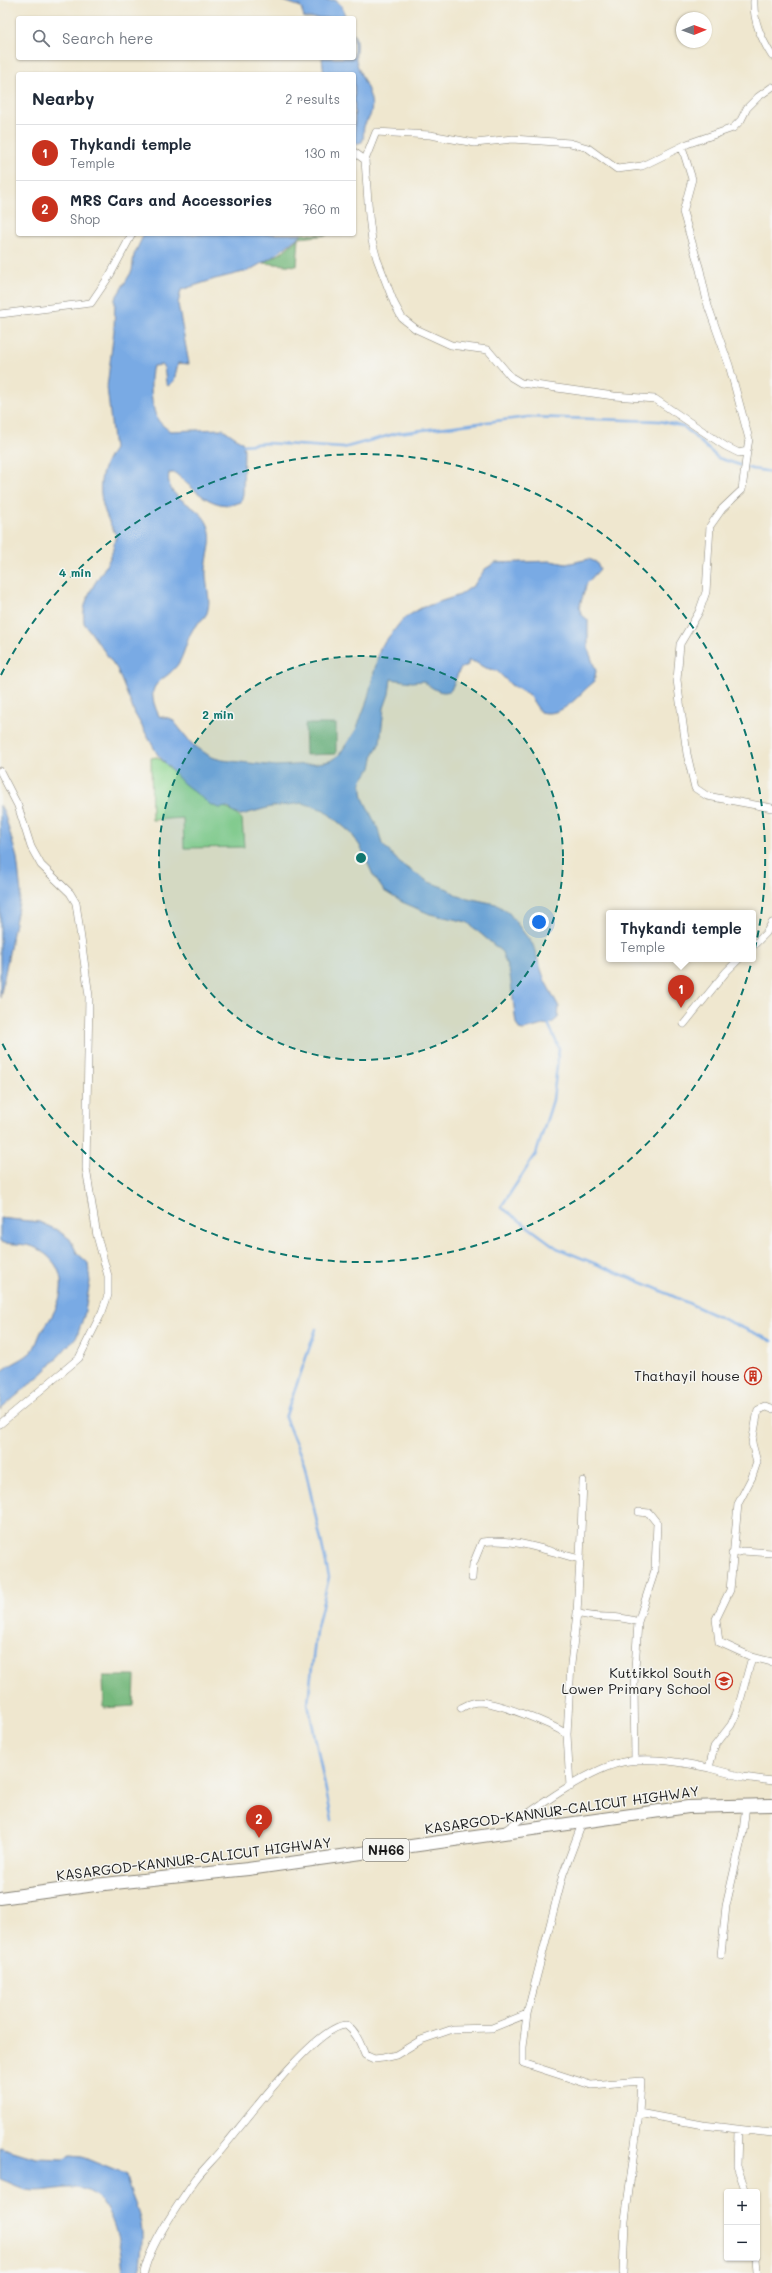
<!DOCTYPE html>
<meta charset="utf-8">
<style>
:root{--surface:#fff;--page:#f2f2f3;--text:#1f2937;--muted:#747a83;--line:#e0e1e3;--accent:#c8321e}
body{margin:0;font-family:Mali,sans-serif;background:var(--page);color:var(--text)}
.controls{position:absolute;right:12px;bottom:12px;display:grid;overflow:hidden;border-radius:4px;box-shadow:0 1px 3px #0004}
.controls button{width:36px;height:36px;display:grid;place-items:center;padding:0;border:0;border-bottom:1px solid var(--line);background:var(--surface);color:var(--text);font:20px sans-serif}
.compass{position:absolute;left:676px;top:12px;width:36px;height:36px;border-radius:50%;background:var(--surface);box-shadow:0 1px 3px #0004;rotate:89deg}
.you{position:absolute;left:539px;top:922px;width:14px;height:14px;margin:-10px;border:3px solid #fff;border-radius:50%;background:#1a73e8;box-shadow:0 0 0 6px #1a73e833}
.badge{display:grid;place-items:center;width:26px;height:26px;border-radius:50%;background:var(--accent);color:#fff;font-size:13px;font-weight:700}
.pin{position:absolute;translate:-50% -33px;filter:drop-shadow(0 1px 2px #0008)}
.pin::after{content:'';position:absolute;top:21px;width:14px;height:12px;background:inherit;clip-path:polygon(0 0,100% 0,50% 100%)}
.popup{position:absolute;left:606px;top:910px;width:150px;height:52px;box-sizing:border-box;display:grid;place-content:center;border-radius:4px;background:var(--surface);filter:drop-shadow(0 1px 3px #0005);font-size:13px;white-space:nowrap;color:var(--muted)}
.popup b{font-size:15px;color:var(--text)}
.popup::after{content:'';position:absolute;left:50%;top:100%;margin-left:-8px;border:8px solid transparent;border-top-color:var(--surface)}
.list{margin:0;padding:0;list-style:none}
h2{display:flex;justify-content:space-between;align-items:center;height:52px;margin:0;padding:0 16px;font-size:17px}
h2 small{font-size:13px;font-weight:400;color:var(--muted)}
.list li{display:grid;grid-template-columns:26px 1fr auto;gap:12px;align-items:center;box-sizing:border-box;height:56px;padding:0 16px;border-top:1px solid var(--line)}
.list b{display:block;font-size:15px;white-space:nowrap}
.list p{margin:0;font-size:13px;white-space:nowrap;color:var(--muted)}
.list em{font-size:13px;font-style:normal;color:var(--muted)}
.icon{flex:none;width:22px;height:22px;fill:none;stroke:currentColor;stroke-width:2;stroke-linecap:round;stroke-linejoin:round}
.map{position:relative;flex:none;width:772px;height:2273px;overflow:hidden}
.search{position:absolute;background:var(--surface);box-shadow:0 1px 3px #0004;left:16px;top:16px;width:340px;height:44px;display:flex;align-items:center;gap:10px;box-sizing:border-box;padding:0 14px;border-radius:4px;color:var(--muted);font-size:15px}
.panel{position:absolute;background:var(--surface);box-shadow:0 1px 3px #0004;left:16px;top:72px;width:340px;height:164px;border-radius:4px}
.map>svg:first-child{display:block}
.green{fill:#90d792;stroke:#567a57}
.forest{fill:#74b87c;stroke:#486a4c}
.water{fill:#79aae4;stroke:#4a6380}
.lines{fill:none;stroke-linecap:round;stroke-linejoin:round}
.stream{stroke:#79aae4;stroke-width:2.5}
.minor-casing{stroke:#868276;stroke-width:8}
.trunk-casing{stroke:#868276;stroke-width:14}
.minor{stroke:#fff;stroke-width:7}
.trunk{stroke:#fff;stroke-width:12}
.ring{fill:none;stroke:#0f766e;stroke-width:2;stroke-dasharray:7 5}
.labels{text-anchor:middle;stroke-width:3;stroke-linejoin:round;paint-order:stroke}
.shield{fill:#f6f6f2;stroke:#5d5d5c;stroke-width:1}
.shield-label{font-size:13px;font-weight:bold;fill:#1c1c1c}
.poi-label{font-size:14px;fill:#1c1c1c;stroke:#f6f6f2;text-anchor:end}
.street-label{font-size:14px;fill:#1c1c1c;stroke:#f6f6f2}
.centre{fill:#0f766e;stroke:#f6f6f2;stroke-width:2}
.ring-label{font-size:12px;text-anchor:middle;font-weight:bold;fill:#0f766e;stroke:#f6f6f2;stroke-width:3;stroke-linejoin:round;paint-order:stroke}
</style>
<div class="map">
<svg width="772" height="2273" viewBox="0 0 772 2273">
<rect width="100%" height="100%" fill="#f6f6f2"/>
<filter id="ink" filterUnits="userSpaceOnUse"><feTurbulence type="fractalNoise" baseFrequency=".025" numOctaves="2"/><feDisplacementMap in="SourceGraphic" scale="8" xChannelSelector="R" yChannelSelector="G"/><feConvolveMatrix kernelMatrix="1 2 1 2 8 2 1 2 1" color-interpolation-filters="sRGB"/></filter>
<filter id="wash" filterUnits="userSpaceOnUse"><feTurbulence type="fractalNoise" baseFrequency=".012" numOctaves="4" result="noise"/><feDisplacementMap in="SourceGraphic" scale="16" xChannelSelector="R" yChannelSelector="G"/><feGaussianBlur stdDeviation="0.9" result="paint"/><feColorMatrix in="noise" values="0 0 0 0 0 0 0 0 0 0 0 0 0 0 0 0 0 1.4 0 .05"/><feComposite in="paint" operator="in"/></filter>
<g filter="url(#wash)">
<rect width="100%" height="100%" fill="#efe7cf"/>
<path class="green" d="M157,757L242,819L244,847L184,848L183,818L152,820L151,758Z"/>
<path class="forest" d="M303,234L327,235L299,238L297,266L263,263L281,253Z
M305,724H336V754L306,755Z
M103,1676H135L134,1706L104,1708Z"/>
<path class="water" d="M281,0H335L341,5L346,18H304L301,7Z
M354,33C358,43 355,51 356,60C360,79 377,97 370,116C369,119 366,121 365,124C362,130 365,136 362,142L355,144L354,74H324L322,58H354Z
M144,234H302L274,256L248,271L215,279L181,290L178,304L189,364L178,363L174,381L168,386L166,383L164,367L161,365L153,366C149,378 151,407 157,418C159,423 166,428 170,431L223,429L242,442L244,449L243,495L241,502C214,513 194,489 175,473H169C164,500 198,503 207,523C215,539 207,553 206,570C205,583 211,597 208,609C207,617 201,620 196,625C187,636 186,649 180,661C166,685 141,678 159,716L172,719L192,744L211,757L222,760L276,766L312,764L330,761L339,755L356,730L367,701L380,648L403,619L421,608L460,595L474,585L485,569L495,563L551,561L566,564L589,559L596,562L600,569L587,583L579,608L582,615L588,620V649L596,671L594,682C577,695 564,718 540,712L529,695L511,685L497,671L485,668L475,662L468,661V665L460,669L451,690C441,696 431,687 423,681L412,682L391,679L389,694L384,708L380,743L374,753L371,768L362,780L361,783L363,798L378,829L382,844L401,864L429,882L448,889L458,896L496,904L509,913L533,945L545,981L559,1007L558,1018L552,1023L523,1030L519,1029L516,1023L510,975L502,952L467,922L430,914L402,902L384,891L373,875L360,846L351,833L324,810L303,803L271,807L241,815L234,813L228,807L219,808L211,805L183,783L158,755L135,714L117,669L84,623C81,597 98,581 109,560C113,553 114,543 116,535C99,505 93,479 114,449L107,387L114,330L115,299L132,271L134,255Z
M0,805L4,812L17,858L21,893L0,998Z
M0,1218L39,1222L57,1230L70,1239L77,1253L88,1263L90,1282L84,1316L77,1336L45,1371L0,1410V1373C9,1364 21,1361 30,1353C37,1347 38,1335 43,1329C64,1302 73,1268 36,1248C27,1243 11,1245 0,1242Z
M0,2147L36,2158L64,2159L70,2156L82,2157L126,2175C128,2191 138,2206 141,2223C144,2240 140,2256 140,2273H123C121,2244 112,2191 75,2188C59,2187 43,2193 26,2190C17,2188 9,2183 0,2180Z"/>
<g class="lines">
<path class="stream" d="M242,445L266,443L343,448L398,433L528,417L660,421L684,427L718,458L752,469L772,472
M547,1021L559,1048L553,1100L536,1154L501,1207L557,1248L655,1288L772,1341
M316,1329L285,1418L304,1463L329,1577L316,1631L308,1703L332,1820"/>
</g>
</g>
<g filter="url(#ink)">
<g class="lines">
<g class="minor-casing">
<path id="minor" d="M754,0C753,21 761,38 772,56
M682,147L692,179L683,212L700,270L708,306L729,365L749,439L747,451L739,453L725,446L655,399L614,396L521,383L511,377L488,350L451,345L416,329L402,318L394,303L377,259L372,241L369,216L365,160L376,132L430,135L475,143L513,139L570,143L588,148L617,169L642,166L687,144L733,128L741,120L747,108L758,97L772,87
M354,152L365,160
M0,314L91,303L110,275L132,234
M747,451L742,490L722,509L710,526L706,592L699,612L680,644L677,680L687,754L695,788L707,796L772,808
M0,771L18,806L31,847L41,865L70,893L76,903L89,996L86,1168L97,1236L108,1276V1295L102,1312L79,1358L0,1424
M753,946L766,933L772,923
M684,1024L726,972L739,959
M732,1554L742,1551L772,1553
M580,1559L583,1481
M472,1578L473,1564L482,1542C515,1537 549,1552 580,1559L577,1613C597,1620 617,1614 638,1622
M752,1657L719,1642L716,1619L730,1590L738,1504L752,1477L757,1462L752,1443L758,1410L765,1407L772,1409
M772,1662L752,1657L737,1712L731,1725L714,1747L709,1768L743,1777L772,1781
M461,1708C467,1705 471,1702 479,1702C500,1703 549,1723 567,1734L570,1787
M567,1734L571,1664L577,1613
M635,1761L634,1684L638,1622L655,1570L657,1523L649,1513L639,1512
M583,1821L563,1874L527,2014L523,2047V2063L591,2085L641,2081L639,2113L703,2125L772,2133
M504,1831C534,1809 593,1765 629,1761C655,1757 683,1763 709,1768
M721,1955L726,1906L743,1832L746,1804
M738,2130L737,2166L746,2192
M756,2258L757,2273
M144,2273C149,2246 179,2203 195,2180C205,2167 217,2156 227,2143C246,2120 317,2025 346,2025C357,2033 360,2043 365,2055L374,2059L383,2058L396,2055L421,2040L453,2029L492,2028L527,2014
M623,2273L625,2221L639,2113"/>
</g>
<g class="trunk-casing">
<path id="trunk" d="M0,1898L95,1885L248,1869L688,1807L772,1805"/>
</g>
<use href="#minor" class="minor"/>
<use href="#trunk" class="trunk"/>
</g>
</g>
<circle cx="361" cy="858" r="202" fill="#0f766e" fill-opacity=".12"/>
<g class="ring">
<circle cx="361" cy="858" r="202"/>
<path d="M1 675A404 404 0 1 1 1 1041"/>
</g>
<defs>
<g id="building-ring" transform="scale(0.9)"><circle r="9.5" fill="#f6f6f2" stroke="#c8321e" stroke-width="1.5"/><path d="M-4-6H4V6H1V3H-1V6H-4ZM-2.5-4.3h1.7v1.8h-1.7ZM.8-4.3h1.7v1.8H.8ZM-2.5-1h1.7V.8h-1.7ZM.8-1h1.7V.8H.8Z" fill="#c8321e"/></g>
<g id="school-ring" transform="scale(0.9)"><circle r="9.5" fill="#f6f6f2" stroke="#c8321e" stroke-width="1.5"/><path d="M0-5L7-2L0 1L-7-2ZM-4 1L0 2.5L4 1V4Q0 6-4 4Z" fill="#c8321e"/></g>
</defs>
<g fill-rule="evenodd">
<use href="#building-ring" x="753" y="1376"/>
<use href="#school-ring" x="724" y="1681"/>
</g>
<g class="labels">
<rect class="shield" x="363" y="1839" width="46" height="22" rx="3"/>
<g class="shield-label">
<text x="386" y="1855">NH66</text>
</g>
<g class="poi-label">
<text x="740" y="1381">Thathayil house</text>
<text x="711" y="1678">Kuttikkol South<tspan x="711" dy="16">Lower Primary School</tspan></text>
</g>
<g class="street-label">
<text transform="translate(562 1810) rotate(-8)" y="5">KASARGOD-KANNUR-CALICUT HIGHWAY</text>
<text transform="translate(194 1859) rotate(-7)" y="5">KASARGOD-KANNUR-CALICUT HIGHWAY</text>
</g>
</g>
<circle cx="361" cy="858" r="6" class="centre"/>
<g class="ring-label">
<text x="75" y="577">4 min</text>
<text x="218" y="719">2 min</text>
</g>
</svg>
<div class="controls">
<button>+</button>
<button>−</button>
</div>
<svg class="compass" viewBox="-18 -18 36 36"><path d="M0-13l5 13h-10z" fill="#e53935"/><path d="M0 13l5-13h-10z" fill="#747a83"/></svg>
<div class="you"></div>
<div class="pin badge" style="left:681px;top:1008px">1</div>
<div class="popup"><b>Thykandi temple</b>Temple</div>
<div class="pin badge" style="left:259px;top:1838px">2</div>
<div class="search"><svg class="icon" aria-label="search" viewBox="0 0 24 24"><circle cx="10" cy="10" r="6"/><path d="M15 15l6 6"/></svg>Search here</div>
<section class="panel">
<h2>Nearby<small>2 results</small></h2>
<ul class="list">
<li><span class="badge">1</span><div><b>Thykandi temple</b><p>Temple</p></div><em>130 m</em></li>
<li><span class="badge">2</span><div><b>MRS Cars and Accessories</b><p>Shop</p></div><em>760 m</em></li>
</ul>
</section>
</div>
